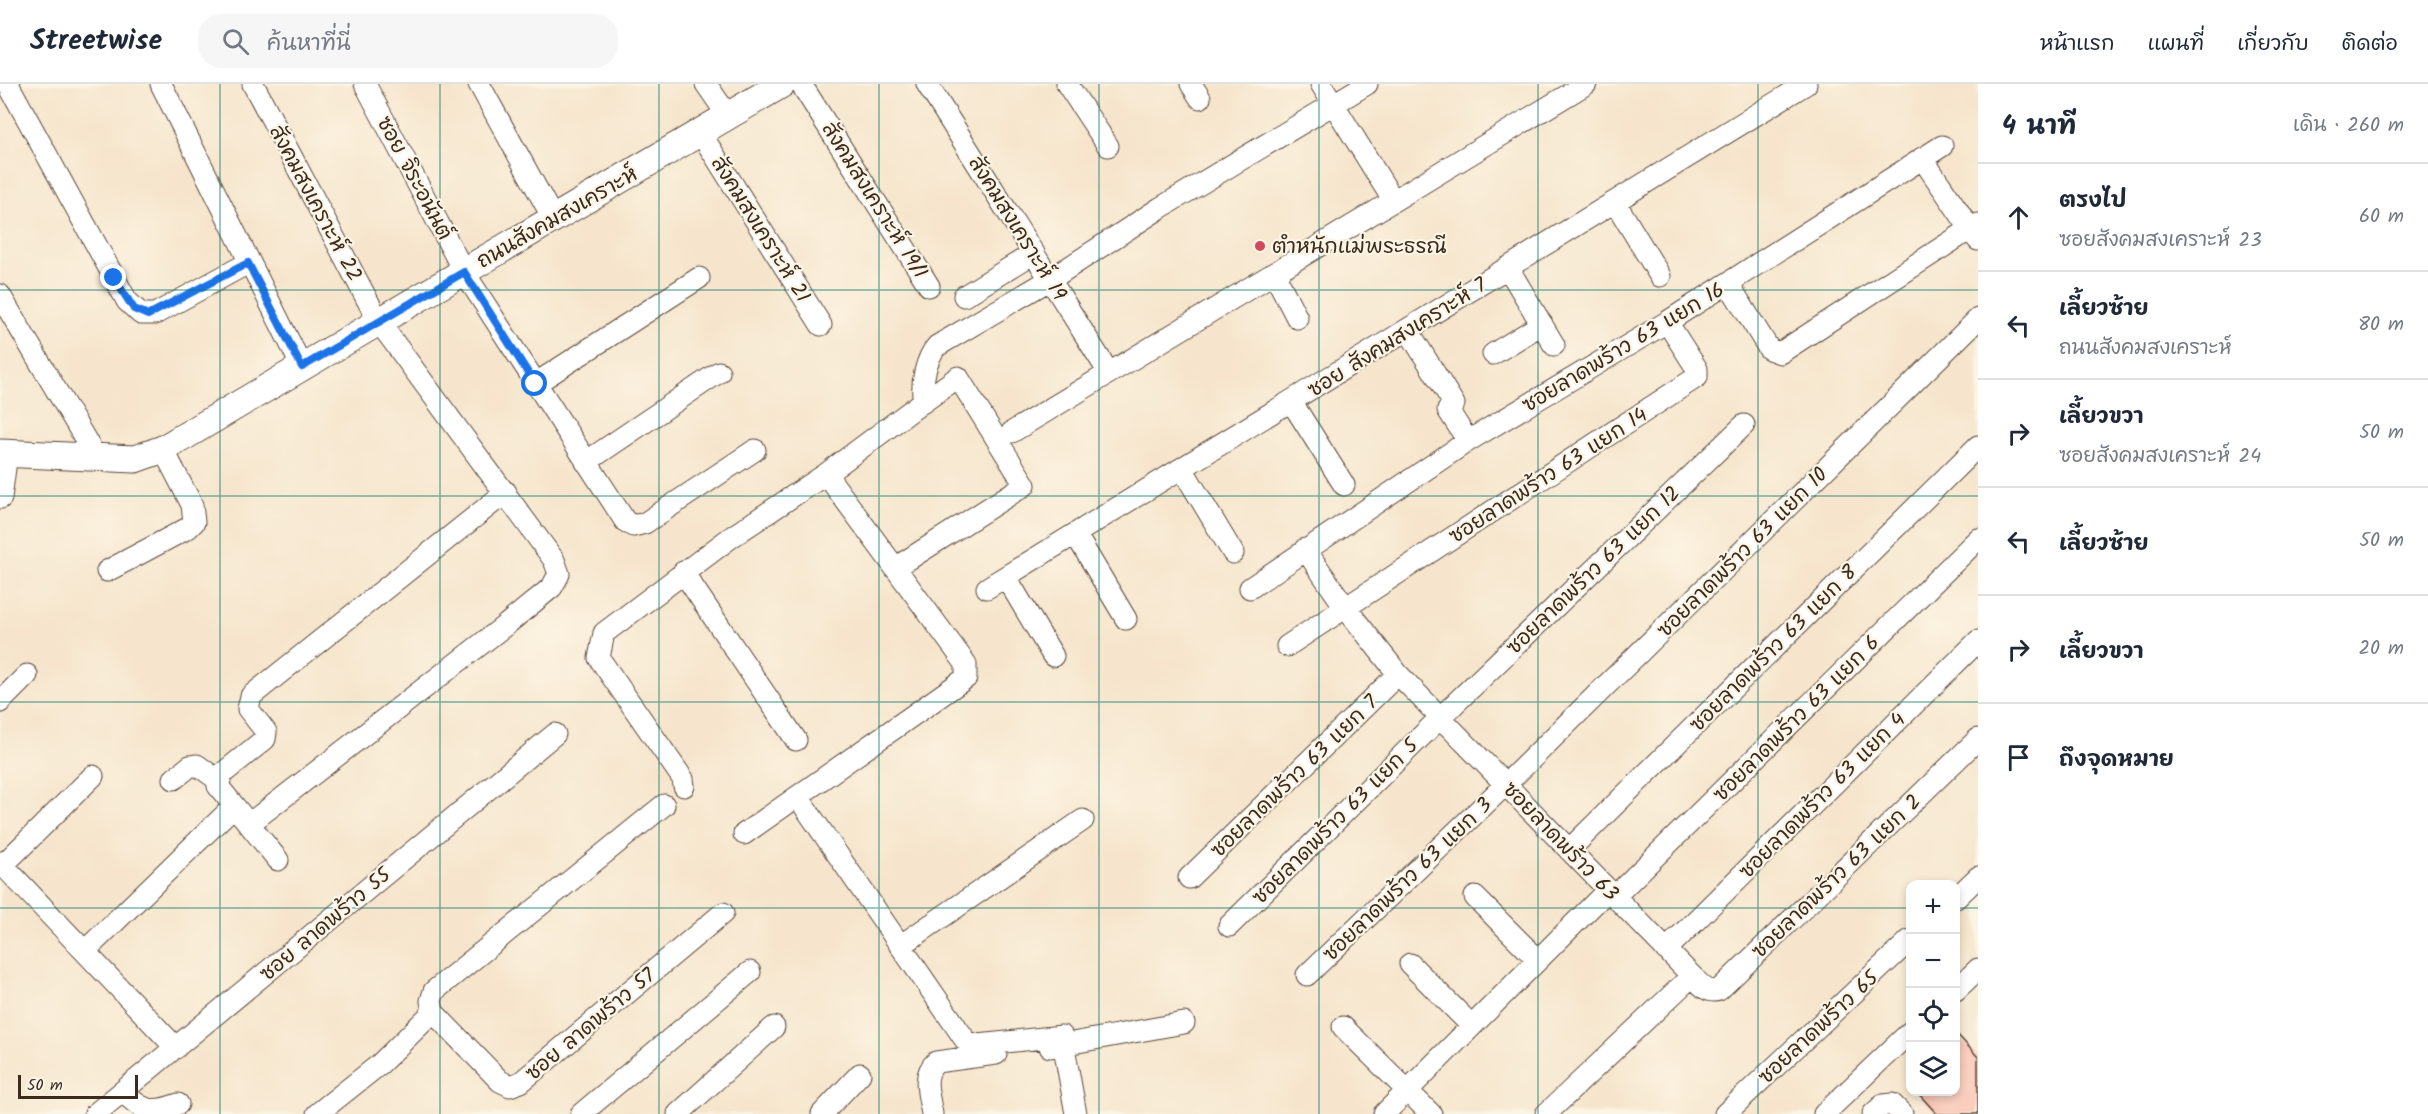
<!DOCTYPE html>
<html lang="th">
<meta charset="utf-8">
<style>
:root{--surface:#fff;--page:#f6f6f7;--text:#1f2937;--muted:#747a83;--line:#e0e1e3}
body{margin:0;font-family:Kalam,"Playpen Sans Thai",sans-serif;background:var(--page);color:var(--text)}
.controls{position:absolute;right:18px;bottom:18px;display:grid;overflow:hidden;border-radius:12px;box-shadow:0 3px 9px #0003}
.controls button{width:54px;height:54px;display:grid;place-items:center;padding:0;border:0;border-bottom:2px solid var(--line);background:var(--surface);color:var(--text);font:30px sans-serif}
.scale{position:absolute;left:18px;bottom:15px;width:120px;box-sizing:border-box;padding-left:6px;border:3px solid #3b2a1e;border-top:0;font-size:16px;line-height:21px;white-space:nowrap;color:#3b2a1e;-webkit-text-stroke:4px #fcf5e5;paint-order:stroke}
.stop{position:absolute;width:18px;height:18px;margin:-14px;border:4px solid #1a73e8;border-radius:50%;background:#fff}
.stop.end{background:#1a73e8;border-color:#fff;box-shadow:0 2px 6px #0008}
.list{margin:0;padding:0;list-style:none}
h2{display:flex;justify-content:space-between;align-items:center;height:78px;margin:0;padding:0 24px;font-size:26px}
h2 small{font-size:20px;font-weight:400;color:var(--muted)}
.list li{display:grid;grid-template-columns:39px 1fr auto;gap:18px;align-items:center;box-sizing:border-box;height:108px;padding:0 24px;border-top:2px solid var(--line)}
.list b{display:block;font-size:22px;white-space:nowrap}
.list p{margin:0;font-size:20px;white-space:nowrap;color:var(--muted)}
.list em{font-size:20px;font-style:normal;color:var(--muted)}
.icon{flex:none;width:33px;height:33px;fill:none;stroke:currentColor;stroke-width:2;stroke-linecap:round;stroke-linejoin:round}
.map{position:relative;flex:none;width:1978px;height:1030px;overflow:hidden}
header{display:flex;align-items:center;gap:36px;box-sizing:border-box;height:84px;padding:0 30px;background:var(--surface);border-bottom:2px solid var(--line)}
header strong{font-size:28px}
nav{display:flex;gap:33px;margin-inline-start:auto;font-size:21px}
.search{width:420px;height:54px;background:var(--page);display:flex;align-items:center;gap:15px;box-sizing:border-box;padding:0 21px;border-radius:24px;color:var(--muted);font-size:22px}
main{display:flex}
aside{flex:1;background:var(--surface)}
.map>svg:first-child{display:block}
.building{fill:#f8aa9b}
.lines{fill:none;stroke-linecap:round;stroke-linejoin:round}
.minor-casing{stroke:#574638;stroke-width:23}
.major-casing{stroke:#574638;stroke-width:29}
.minor{stroke:#fff;stroke-width:21}
.major{stroke:#fff;stroke-width:27}
.route{stroke:#1a73e8;stroke-width:8}
.grid{fill:none;stroke:#0f766e;stroke-width:1.5;stroke-opacity:0.55}
.poi-dot{fill:#d1495b;stroke:#fcf5e5;stroke-width:2}
.labels{text-anchor:middle;stroke-width:4.5;stroke-linejoin:round;paint-order:stroke}
.street-label{font-size:21px;fill:#3b2a1e;stroke:#fcf5e5}
.poi-label{font-size:21px;fill:#3b2a1e;stroke:#fcf5e5;text-anchor:start}
</style>
<header>
<strong>Streetwise</strong>
<div class="search"><svg class="icon" aria-label="search" viewBox="0 0 24 24"><circle cx="10" cy="10" r="6"/><path d="M15 15l6 6"/></svg>ค้นหาที่นี่</div>
<nav><a>หน้าแรก</a><a>แผนที่</a><a>เกี่ยวกับ</a><a>ติดต่อ</a></nav>
</header>
<main>
<div class="map">
<svg width="1978" height="1030" viewBox="0 0 1978 1030">
<rect width="100%" height="100%" fill="#fcf5e5"/>
<filter id="ink" filterUnits="userSpaceOnUse"><feTurbulence type="fractalNoise" baseFrequency=".0167" numOctaves="2"/><feDisplacementMap in="SourceGraphic" scale="12" xChannelSelector="R" yChannelSelector="G"/><feConvolveMatrix kernelMatrix="1 2 1 2 8 2 1 2 1" color-interpolation-filters="sRGB"/></filter>
<filter id="wash" filterUnits="userSpaceOnUse"><feTurbulence type="fractalNoise" baseFrequency=".008" numOctaves="4" result="noise"/><feDisplacementMap in="SourceGraphic" scale="24" xChannelSelector="R" yChannelSelector="G"/><feGaussianBlur stdDeviation="1.35" result="paint"/><feColorMatrix in="noise" values="0 0 0 0 0 0 0 0 0 0 0 0 0 0 0 0 0 1.4 0 .05"/><feComposite in="paint" operator="in"/></filter>
<g filter="url(#wash)">
<rect width="100%" height="100%" fill="#f6e5cc"/>
<g id="blocks">
<path class="building" d="M1956,949L1978,973V1030H1937L1917,1008H1956Z"/>
</g>
</g>
<g filter="url(#ink)">
<use href="#blocks" fill-opacity="0" stroke="#574638" stroke-width="1.5"/>
<g class="lines">
<g class="minor-casing">
<path id="minor" d="M8,0L127,217L141,230H155L248,179
M161,0L302,283
M365,0L464,188L625,437L633,442L645,439L755,366
M479,0L554,136
M706,0L728,32
M801,0L929,202
M927,0L1109,289
M1067,0L1108,62
M1191,0L1200,14
M1321,0L1393,116
M700,48L821,241
M1922,74L1978,156
M1615,118L1660,192
M1508,184L1554,261
M1274,189L1297,234
M1728,199L1769,265L1780,269L1978,140
M0,211L97,375
M964,212L1034,169
M1408,246L1454,320L1448,326L1468,357
M1493,270L1542,240
M535,300L699,194
M1291,317L1344,401
M1012,348L1586,0
M586,378L719,288
M1183,386L1233,469
M1,414L7,369
M1076,451L1126,535
M1305,465L1345,523L1398,590L1692,892L1546,1030
M895,484L1025,401L958,293L922,319
M107,487L188,444L194,438L192,421L163,365
M683,488L796,656
M1006,493L1053,572
M987,504L1806,0
M1250,504L1468,357L1667,238L1942,62
M1287,562L1697,293V285L1667,238
M0,618L27,591
M174,695L190,682L197,681L218,696
M684,702L683,695L599,574L604,549L730,454L826,390L924,317C920,302 926,274 937,262L1051,195L1160,124L1367,0
M798,713L966,957L978,961L1062,952L1076,1030
M249,740L507,540L552,503L559,490L554,476L379,238L253,0
M744,750L966,594V580L826,390
M1569,766L1978,362
M278,776L218,702L222,690L265,655L266,648L248,625L251,612L506,408
M0,778L176,964
M3,781L93,692
M1189,794L1398,590
M1615,812L1978,455
M1475,813L1537,875
M1956,814L1978,793
M1229,842L1442,632L1744,341
M900,862L1083,736
M1666,866L1978,557
M85,867L234,722
M1410,880L1472,942
M1307,891L1506,700L1978,235
M1692,892C1700,900 1707,910 1719,906L1978,655
M1956,906L1978,885
M433,928L500,997L510,1002L521,998L723,829
M1343,943L1431,1030
M1050,963L1184,939
M123,1008C143,1027 151,1030 178,1020
M95,1030L555,650
M317,1030L380,980L433,928L431,917L434,907L664,721
M581,1030L750,888
M678,1030L774,943
M822,1030L860,990
M932,1030C929,1011 921,992 936,978L996,970
M1384,1030L1608,806
M1725,1030L1910,856
M1824,1030L1910,948
M1873,1030L1883,1021L1892,1020L1902,1030"/>
</g>
<g class="major-casing">
<path id="major" d="M0,369L135,375L163,365L782,0"/>
</g>
<use href="#minor" class="minor"/>
<use href="#major" class="major"/>
</g>
</g>
<g class="lines" filter="url(#ink)">
<path class="route" d="M114,194L134,225L148,231L248,179L302,283L464,188L535,300"/>
</g>
<path class="grid" d="M220,0V1030M440,0V1030M659,0V1030M879,0V1030M1099,0V1030M1319,0V1030M1538,0V1030M1758,0V1030M0,206H1978M0,412H1978M0,618H1978M0,824H1910M1956,824H1978"/>
<circle class="poi-dot" cx="1260" cy="162" r="6"/>
<g class="labels">
<g class="street-label">
<text transform="translate(415 94) rotate(62)" y="7">ซอย จิระอนันต์</text>
<text transform="translate(875 116) rotate(58)" y="7">สังคมสงเคราะห์ 19/1</text>
<text transform="translate(316 119) rotate(62)" y="7">สังคมสงเคราะห์ 22</text>
<text transform="translate(557 133) rotate(-30)" y="7">ถนนสังคมสงเคราะห์</text>
<text transform="translate(1018 144) rotate(58)" y="7">สังคมสงเคราะห์ 19</text>
<text transform="translate(761 145) rotate(58)" y="7">สังคมสงเคราะห์ 21</text>
<text transform="translate(1397 253) rotate(-32)" y="7">ซอย สังคมสงเคราะห์ 7</text>
<text transform="translate(1623 263) rotate(-31)" y="7">ซอยลาดพร้าว 63 แยก 16</text>
<text transform="translate(1548 391) rotate(-33)" y="7">ซอยลาดพร้าว 63 แยก 14</text>
<text transform="translate(1742 468) rotate(-45)" y="7">ซอยลาดพร้าว 63 แยก 10</text>
<text transform="translate(1593 486) rotate(-44)" y="7">ซอยลาดพร้าว 63 แยก 12</text>
<text transform="translate(1773 564) rotate(-45)" y="7">ซอยลาดพร้าว 63 แยก 8</text>
<text transform="translate(1796 634) rotate(-45)" y="7">ซอยลาดพร้าว 63 แยก 6</text>
<text transform="translate(1294 692) rotate(-44)" y="7">ซอยลาดพร้าว 63 แยก 7</text>
<text transform="translate(1822 711) rotate(-45)" y="7">ซอยลาดพร้าว 63 แยก 4</text>
<text transform="translate(1335 737) rotate(-45)" y="7">ซอยลาดพร้าว 63 แยก 5</text>
<text transform="translate(1561 757) rotate(46)" y="7">ซอยลาดพร้าว 63</text>
<text transform="translate(1836 792) rotate(-44)" y="7">ซอยลาดพร้าว 63 แยก 2</text>
<text transform="translate(1407 795) rotate(-44)" y="7">ซอยลาดพร้าว 63 แยก 3</text>
<text transform="translate(325 840) rotate(-40)" y="7">ซอย ลาดพร้าว 55</text>
<text transform="translate(590 940) rotate(-40)" y="7">ซอย ลาดพร้าว 57</text>
<text transform="translate(1818 943) rotate(-43)" y="7">ซอยลาดพร้าว 65</text>
</g>
<g class="poi-label">
<text x="1272" y="169">ตำหนักแม่พระธรณี</text>
</g>
</g>
</svg>
<div class="controls">
<button>+</button>
<button>−</button>
<button><svg class="icon" aria-label="locate" viewBox="0 0 24 24"><circle cx="12" cy="12" r="6"/><path d="M12 2v4M12 18v4M2 12h4M18 12h4"/></svg></button>
<button><svg class="icon" aria-label="layers" viewBox="0 0 24 24"><path d="M12 4l9 5-9 5-9-5zM3 14l9 5 9-5"/></svg></button>
</div>
<div class="scale">50 m</div>
<div class="stop" style="left:535px;top:300px"></div>
<div class="stop end" style="left:114px;top:194px"></div>
</div>
<aside>
<h2>4 นาที<small>เดิน · 260 m</small></h2>
<ul class="list">
<li><svg class="icon" aria-label="ahead" viewBox="0 0 24 24"><path d="M12 20V5M6 11l6-6 6 6"/></svg><div><b>ตรงไป</b><p>ซอยสังคมสงเคราะห์ 23</p></div><em>60 m</em></li>
<li><svg class="icon" aria-label="left" viewBox="0 0 24 24"><path d="M17 20v-9H6M10 6l-5 5 5 5"/></svg><div><b>เลี้ยวซ้าย</b><p>ถนนสังคมสงเคราะห์</p></div><em>80 m</em></li>
<li><svg class="icon" aria-label="right" viewBox="0 0 24 24"><path d="M7 20v-9h11M14 6l5 5-5 5"/></svg><div><b>เลี้ยวขวา</b><p>ซอยสังคมสงเคราะห์ 24</p></div><em>50 m</em></li>
<li><svg class="icon" aria-label="left" viewBox="0 0 24 24"><path d="M17 20v-9H6M10 6l-5 5 5 5"/></svg><div><b>เลี้ยวซ้าย</b></div><em>50 m</em></li>
<li><svg class="icon" aria-label="right" viewBox="0 0 24 24"><path d="M7 20v-9h11M14 6l5 5-5 5"/></svg><div><b>เลี้ยวขวา</b></div><em>20 m</em></li>
<li><svg class="icon" aria-label="arrive" viewBox="0 0 24 24"><path d="M6 21V4h12l-3 4 3 4H6"/></svg><div><b>ถึงจุดหมาย</b></div></li>
</ul>
</aside>
</main>
